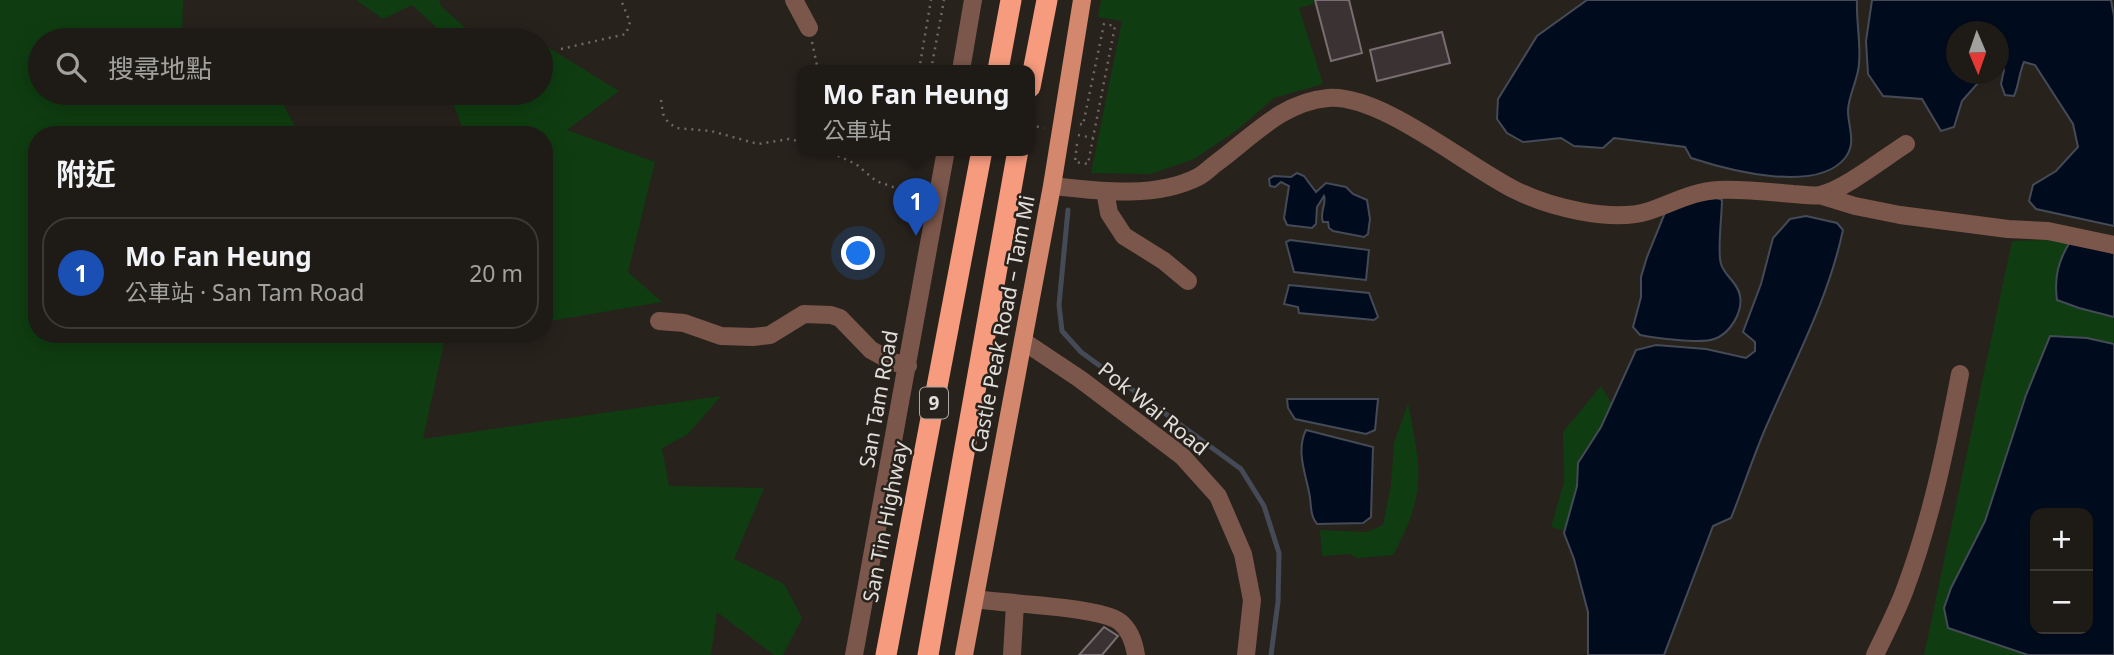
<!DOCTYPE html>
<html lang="zh-TW">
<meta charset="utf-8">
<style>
:root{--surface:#1e1a15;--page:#2b2722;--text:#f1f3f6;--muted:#a1a1a0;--line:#3c3834;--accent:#da9af6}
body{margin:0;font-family:"Noto Sans","Noto Sans TC",sans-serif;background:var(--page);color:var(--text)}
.controls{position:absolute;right:21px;bottom:21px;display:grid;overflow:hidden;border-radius:14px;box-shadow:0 4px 18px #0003}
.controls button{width:63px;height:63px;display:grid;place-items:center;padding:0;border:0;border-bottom:2px solid var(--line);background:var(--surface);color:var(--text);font:35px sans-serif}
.compass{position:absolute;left:1946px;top:21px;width:63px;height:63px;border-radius:50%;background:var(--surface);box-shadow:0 4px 18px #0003;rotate:178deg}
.you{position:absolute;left:859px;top:254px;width:24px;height:24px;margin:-18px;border:5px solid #fff;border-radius:50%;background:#1a73e8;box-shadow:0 0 0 10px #1a73e833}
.badge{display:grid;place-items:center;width:46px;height:46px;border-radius:50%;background:var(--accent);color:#fff;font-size:23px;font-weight:700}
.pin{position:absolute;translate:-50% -58px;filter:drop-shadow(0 2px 4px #0008)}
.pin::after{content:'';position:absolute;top:37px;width:24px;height:21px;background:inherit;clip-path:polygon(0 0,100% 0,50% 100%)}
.popup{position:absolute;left:797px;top:65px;width:238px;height:91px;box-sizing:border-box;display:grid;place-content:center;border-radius:14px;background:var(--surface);filter:drop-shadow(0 2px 5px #0005);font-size:23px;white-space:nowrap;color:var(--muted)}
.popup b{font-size:26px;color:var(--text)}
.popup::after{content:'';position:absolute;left:50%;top:100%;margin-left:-14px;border:14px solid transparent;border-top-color:var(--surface)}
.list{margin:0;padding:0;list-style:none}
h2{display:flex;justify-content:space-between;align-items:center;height:91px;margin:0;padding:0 28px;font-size:30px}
h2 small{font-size:23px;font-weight:400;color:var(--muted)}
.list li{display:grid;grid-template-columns:46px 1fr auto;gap:21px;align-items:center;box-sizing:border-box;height:112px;margin:0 14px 14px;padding:0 14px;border:2px solid var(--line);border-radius:28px}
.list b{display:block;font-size:26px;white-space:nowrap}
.list p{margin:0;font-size:23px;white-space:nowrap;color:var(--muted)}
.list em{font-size:23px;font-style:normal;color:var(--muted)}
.icon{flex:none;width:38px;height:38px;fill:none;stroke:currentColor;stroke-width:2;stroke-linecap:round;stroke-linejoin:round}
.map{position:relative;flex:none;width:2114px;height:655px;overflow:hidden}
.search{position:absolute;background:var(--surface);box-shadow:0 4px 18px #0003;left:28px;top:28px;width:525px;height:77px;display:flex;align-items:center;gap:18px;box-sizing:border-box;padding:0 24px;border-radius:38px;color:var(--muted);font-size:26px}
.panel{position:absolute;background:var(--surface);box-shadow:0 4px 18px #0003;left:28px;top:126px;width:525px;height:217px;border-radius:28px}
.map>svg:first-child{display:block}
.green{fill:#0f3d11;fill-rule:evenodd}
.water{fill:#000c1e;stroke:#444b56;stroke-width:2;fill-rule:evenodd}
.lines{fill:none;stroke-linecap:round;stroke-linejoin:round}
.stream{stroke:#444b56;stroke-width:5}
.building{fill:#3b3234;stroke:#796e72;stroke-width:2}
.path{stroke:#6e6964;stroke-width:2.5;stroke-dasharray:2 5;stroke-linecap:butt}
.minor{stroke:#7b564a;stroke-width:18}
.major{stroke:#d3886e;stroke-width:18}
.highway{stroke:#f69b7d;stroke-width:21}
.labels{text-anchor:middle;stroke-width:5;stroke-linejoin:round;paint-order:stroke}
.shield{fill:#28221c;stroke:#aaa6a1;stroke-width:2}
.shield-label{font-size:19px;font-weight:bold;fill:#e2deda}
.street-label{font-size:21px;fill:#e2deda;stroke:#28221c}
</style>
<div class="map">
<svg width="2114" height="655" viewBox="0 0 2114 655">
<rect width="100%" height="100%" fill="#28221c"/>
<path class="green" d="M0,0H183L182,40H40V93H278L299,135H37V334H485L444,343L423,439L721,396L688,434L662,448L669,486L764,488L734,559L784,584L802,618L783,655H774L717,612L711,655H0Z
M356,0H439L441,6L479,40H439L438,29L412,5L383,19Z
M1101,0H1313V4L1299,8L1323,84L1274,98L1237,130L1194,159L1151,174L1091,173L1122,21L1098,17Z
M541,43L619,91L567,130L655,162L628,272L662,302L544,322V135H465L449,93H541Z
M2046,240L2114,249V655H1924L2012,241ZM2035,513H2088V629H2035Z
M1601,386L1621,418L1581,535L1551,527L1564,482L1563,432Z
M1408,403C1421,469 1427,493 1393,555L1358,558L1349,554L1322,556L1320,530L1367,532L1383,525L1391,485L1394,443Z"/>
<path class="water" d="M1587,0H1857C1856,21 1861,43 1859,64C1858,80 1848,96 1848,111C1848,127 1857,143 1845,158C1816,194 1728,170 1691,158L1685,147L1614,138L1603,148L1574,146L1561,138L1523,142L1507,133L1497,119L1498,99L1537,36Z
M1872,0H2111L2114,16V226L2036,209L2029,201L2033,185L2056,171L2078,147L2073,124L2035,65L2024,62C2019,73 2019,85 2014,96L2005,95L2001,84L2004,70L1999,59L1998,32H1956V74H1986L1962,101L1954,127L1941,131L1922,99L1883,96L1868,74L1866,41Z
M1297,173L1304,176L1316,192L1326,183L1346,187L1353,194L1367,200L1370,219L1368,234L1364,237L1333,231L1329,228L1328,222H1323C1319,213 1327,203 1324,196L1317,207L1316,224L1312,228L1287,225L1284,218L1289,186L1281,182L1275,187L1270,186L1269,179L1274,176L1291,177Z
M1680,194L1712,196L1722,200C1722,215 1717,252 1721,264C1725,277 1738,282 1740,296C1743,312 1730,334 1714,339C1702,344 1654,338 1640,335L1633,327L1641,297V277L1647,257L1664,215Z
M1806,216L1837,223L1843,230C1828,300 1794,362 1766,427C1753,457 1743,488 1731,518L1713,526L1664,655H1588V612L1574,559L1564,533L1577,486L1578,463L1601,427L1636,350L1656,345L1706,349L1746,358L1755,351V342L1743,332L1761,284L1773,238L1790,219Z
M1290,240L1369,250L1366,280L1294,272L1286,242Z
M2070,242L2114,253V317L2079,308L2057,300C2054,278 2058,261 2070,242Z
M1289,285L1369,293L1378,317L1374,320L1299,313L1298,307L1284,304Z
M2050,336L2087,338L2114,344V655H2028L1948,628L1944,608L1951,588L1985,521L2026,395ZM2035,513H2088V629H2035Z
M1287,399H1378L1375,430L1366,434L1295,419L1288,408Z
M1306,430L1373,447L1371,517L1363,523L1317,524C1309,514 1312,504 1309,492C1305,472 1296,450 1306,430Z"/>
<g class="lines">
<path class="stream" d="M1068,210L1059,305L1062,331L1081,352L1241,469L1264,506L1279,553L1278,602L1271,655"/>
</g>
<path class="building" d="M1315,0H1349L1362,53L1331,61Z
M1442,32L1450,63L1377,81L1370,50Z
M1104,627L1118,636L1102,655H1079Z"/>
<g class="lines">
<path class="path" d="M812,42L818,70
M561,49L626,34L630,22L621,0
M919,70L931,0
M931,70L944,0
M661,100L663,114L668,122L676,128L711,131L758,144L789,139L802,142
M1030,125L1044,128
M1078,135L1093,138L1115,26L1104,24L1083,125L1080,124
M1077,144L1075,162L1088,164L1093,138
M825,150L856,164L876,181L921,197"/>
<path class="minor" d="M794,0L809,28
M961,70L973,0
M1052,186C1098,191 1155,199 1198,177C1204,174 1210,168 1215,164C1250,139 1281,102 1328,98C1381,94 1465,165 1515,190C1549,207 1611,223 1649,211C1673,203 1693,191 1719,190C1744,189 1769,192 1793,194C1801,194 1812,197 1820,195C1844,190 1884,158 1906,144
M1105,191L1109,213L1124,236L1164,261L1188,281
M1819,195L1855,206L1900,215L2008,229L2048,231L2114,245
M659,321L684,323L721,336L753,337L770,335L804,314L831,315L840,318L871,350L893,362L908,366
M1023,341L1080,379L1182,456L1218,496L1243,554L1252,600L1246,655
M975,599C1005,604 1100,606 1120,622C1130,630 1134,642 1136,655
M854,655L946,150
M1012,655L1015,604
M1875,655C1885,634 1896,613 1904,592C1931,521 1946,447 1960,374"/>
<path class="major" d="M964,655L1052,186L1082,0"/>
<path class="highway" d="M998,70L1011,0
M1030,87L1047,0
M886,655L982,150
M928,655L1018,150"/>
</g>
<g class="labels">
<rect class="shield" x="920" y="387.5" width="28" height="31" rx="5"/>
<g class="shield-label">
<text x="934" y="410">9</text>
</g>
<g class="street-label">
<text transform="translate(1003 324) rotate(-79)" y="7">Castle Peak Road – Tam Mi</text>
<text transform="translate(879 399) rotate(-80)" y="7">San Tam Road</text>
<text transform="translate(1153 409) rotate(39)" y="7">Pok Wai Road</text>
<text transform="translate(886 522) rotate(-79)" y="7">San Tin Highway</text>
</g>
</g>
</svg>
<div class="controls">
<button>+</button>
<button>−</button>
</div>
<svg class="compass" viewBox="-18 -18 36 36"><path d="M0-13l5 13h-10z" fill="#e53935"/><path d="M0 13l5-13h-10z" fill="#a1a1a0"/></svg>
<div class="you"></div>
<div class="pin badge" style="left:916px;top:236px;background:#1a4fb4">1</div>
<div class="popup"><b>Mo Fan Heung</b>公車站</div>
<div class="search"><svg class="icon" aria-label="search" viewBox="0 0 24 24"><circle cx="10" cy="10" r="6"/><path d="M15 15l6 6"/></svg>搜尋地點</div>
<section class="panel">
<h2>附近<small></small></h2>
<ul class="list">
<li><span class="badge" style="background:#1a4fb4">1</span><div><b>Mo Fan Heung</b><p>公車站 · San Tam Road</p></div><em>20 m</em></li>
</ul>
</section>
</div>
